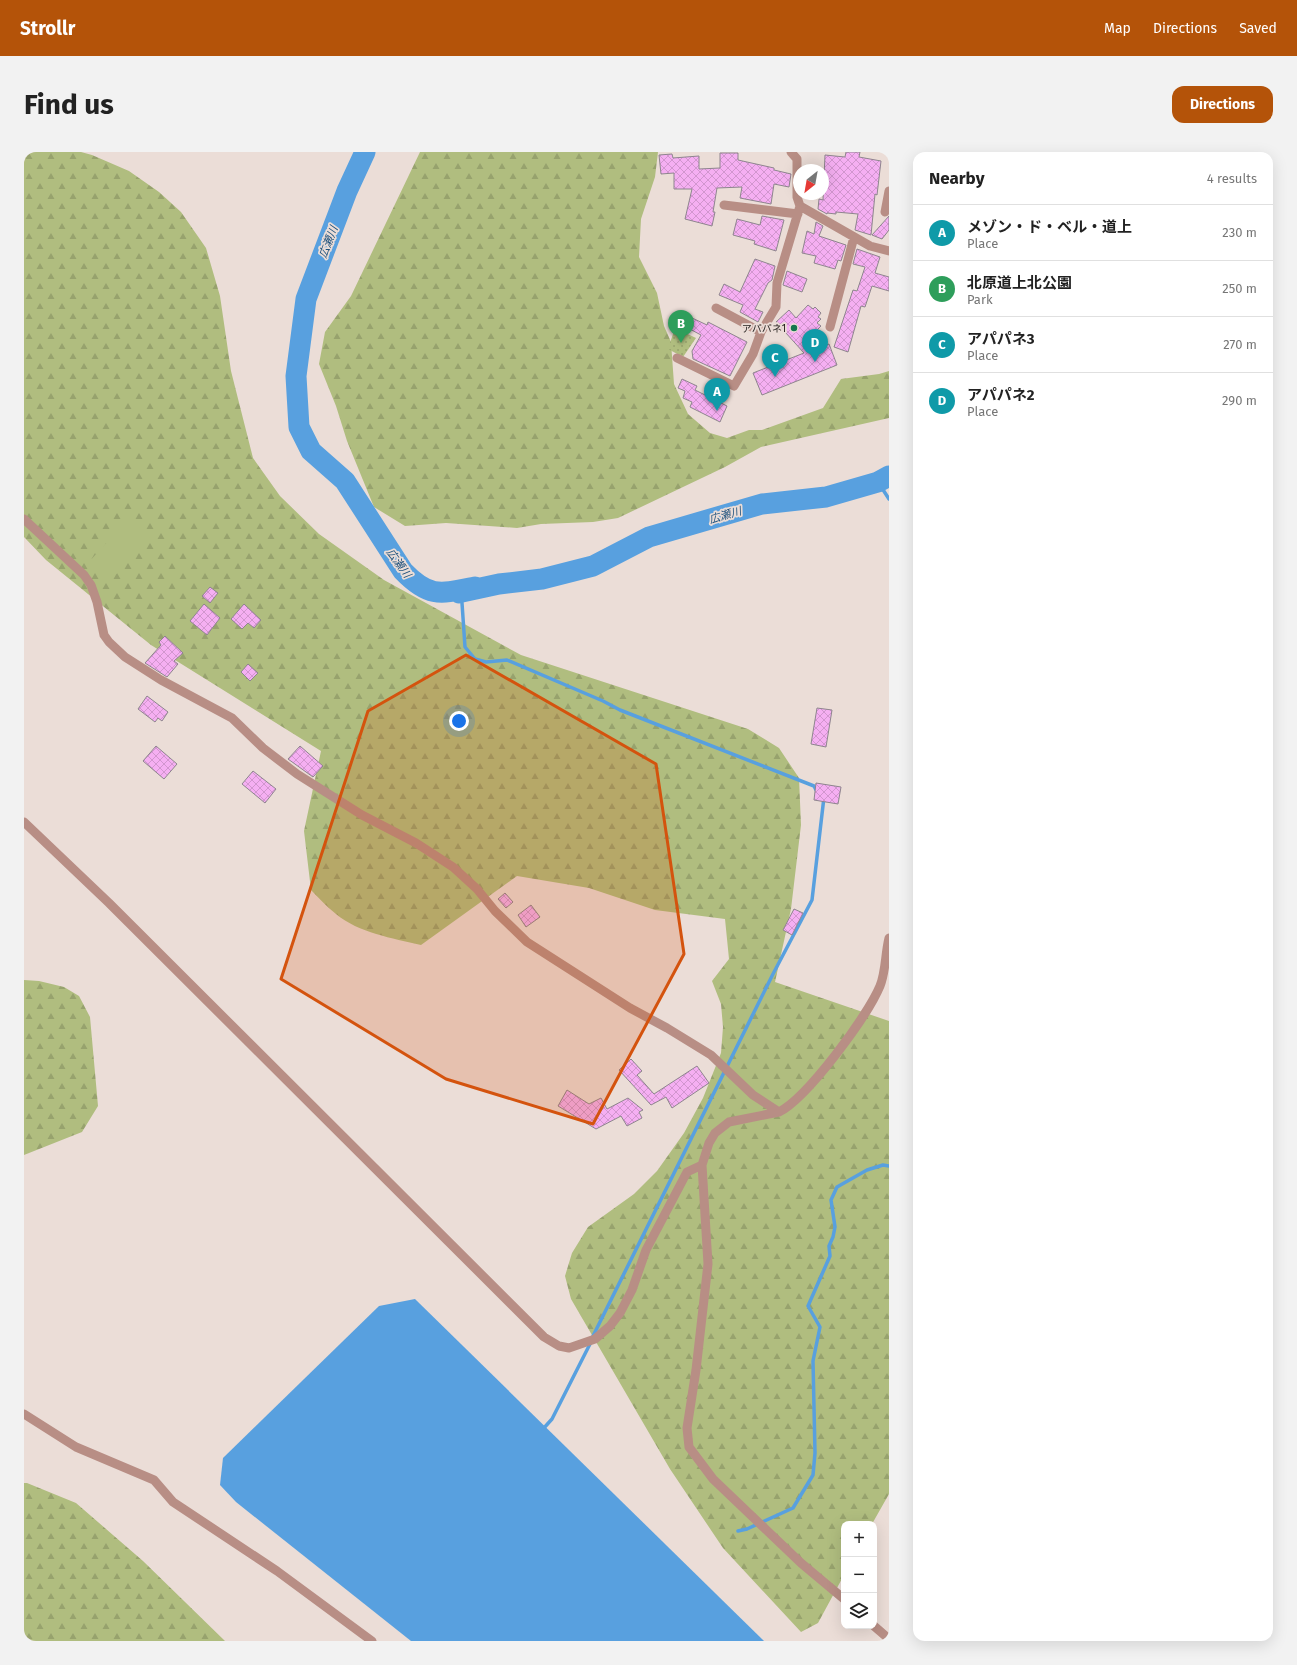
<!DOCTYPE html>
<meta charset="utf-8">
<style>
:root{--surface:#fff;--page:#f2f2f2;--text:#222;--muted:#767676;--line:#e0e0e0;--accent:#b45309}
body{margin:0;font-family:"Fira Sans","Noto Sans JP",sans-serif;background:var(--page);color:var(--text)}
.controls{position:absolute;right:12px;bottom:12px;display:grid;overflow:hidden;border-radius:8px;box-shadow:0 4px 16px #0002}
.controls button{width:36px;height:36px;display:grid;place-items:center;padding:0;border:0;border-bottom:1px solid var(--line);background:var(--surface);color:var(--text);font:20px sans-serif}
.compass{position:absolute;left:769px;top:12px;width:36px;height:36px;border-radius:50%;background:var(--surface);box-shadow:0 4px 16px #0002;rotate:211deg}
.you{position:absolute;left:435px;top:569px;width:14px;height:14px;margin:-10px;border:3px solid #fff;border-radius:50%;background:#1a73e8;box-shadow:0 0 0 6px #1a73e833}
.badge{display:grid;place-items:center;width:26px;height:26px;border-radius:50%;background:var(--accent);color:#fff;font-size:13px;font-weight:700}
.pin{position:absolute;translate:-50% -33px;filter:drop-shadow(0 1px 2px #0008)}
.pin::after{content:'';position:absolute;top:21px;width:14px;height:12px;background:inherit;clip-path:polygon(0 0,100% 0,50% 100%)}
.list{margin:0;padding:0;list-style:none}
h2{display:flex;justify-content:space-between;align-items:center;height:52px;margin:0;padding:0 16px;font-size:17px}
h2 small{font-size:13px;font-weight:400;color:var(--muted)}
.list li{display:grid;grid-template-columns:26px 1fr auto;gap:12px;align-items:center;box-sizing:border-box;height:56px;padding:0 16px;border-top:1px solid var(--line)}
.list b{display:block;font-size:15px;white-space:nowrap}
.list p{margin:0;font-size:13px;white-space:nowrap;color:var(--muted)}
.list em{font-size:13px;font-style:normal;color:var(--muted)}
.icon{flex:none;width:22px;height:22px;fill:none;stroke:currentColor;stroke-width:2;stroke-linecap:round;stroke-linejoin:round}
.map{position:relative;flex:none;width:865px;height:1489px;overflow:hidden;border-radius:12px}
header{display:flex;align-items:center;gap:24px;box-sizing:border-box;height:56px;padding:0 20px;background:var(--accent);color:#fff}
header strong{font-size:19px}
nav{display:flex;gap:22px;margin-inline-start:auto;font-size:14px}
.intro{display:flex;align-items:center;justify-content:space-between;box-sizing:border-box;height:96px;padding:0 24px}
h1{margin:0;font-size:28px}
.button{padding:10px 18px;border-radius:12px;background:var(--accent);color:#fff;font-size:14px;font-weight:700}
main{display:flex;gap:24px;padding:0 24px}
aside{flex:1;background:var(--surface);border-radius:12px;box-shadow:0 4px 16px #0002}
.map>svg:first-child{display:block}
.forest{fill:url(#forest-firs)}
.park{fill:url(#park-dots)}
.garden{fill:#b0bd7f}
.water{fill:#58a0df}
.lines{fill:none;stroke-linecap:round;stroke-linejoin:round}
.stream{stroke:#58a0df;stroke-width:3.5}
.river{stroke:#58a0df;stroke-width:21}
.building{fill:url(#building-cross-hatch);stroke:#8e858e}
.minor{stroke:#b88e85;stroke-width:9}
.marked{fill:#d4530e;fill-opacity:0.2;stroke:#d4530e;stroke-width:3;stroke-linejoin:round}
.poi-dot{fill:#12764e;stroke:#ebddd7;stroke-width:1.5}
.labels{text-anchor:middle;stroke-width:3.5;stroke-linejoin:round;paint-order:stroke}
.poi-label{font-size:10px;fill:#25201e;stroke:#ebddd7;text-anchor:end}
.water-label{font-size:11px;font-style:italic;fill:#1f527d;stroke:#ebddd7}
</style>
<header>
<strong>Strollr</strong>
<nav><a>Map</a><a>Directions</a><a>Saved</a></nav>
</header>
<div class="intro"><h1>Find us</h1><a class="button">Directions</a></div>
<main>
<div class="map">
<svg width="865" height="1489" viewBox="0 0 865 1489">
<defs>
<pattern id="forest-firs" width="22" height="20" patternUnits="userSpaceOnUse"><rect width="22" height="20" fill="#b0bd7f"/><path d="M5 1l3.5 6h-7zM16 11l3.5 6h-7z" fill="#97a26d"/></pattern>
<pattern id="park-dots" width="8" height="8" patternUnits="userSpaceOnUse"><rect width="8" height="8" fill="#b0bd7f"/><path d="M2 2h.1M6 6h.1" fill="none" stroke="#97a26d" stroke-width="1.8" stroke-linecap="round"/></pattern>
<pattern id="building-cross-hatch" width="8" height="8" patternUnits="userSpaceOnUse"><rect width="8" height="8" fill="#f5aff2"/><path d="M0 0l8 8M0 8l8-8" fill="none" stroke="#d296cf"/></pattern>
</defs>
<rect width="100%" height="100%" fill="#ebddd7"/>
<path class="forest" d="M0,0H57L68,3L105,19L135,40L157,60L182,96L196,144L207,219L229,306L256,344L295,382L360,428L497,503L724,577L755,596L775,626L777,673L767,757L751,830L865,869V1342L848,1372H820V1423L794,1471L777,1480L699,1396L646,1317L547,1147L541,1124L548,1101L564,1075L610,1042L633,1019L660,981L679,946L697,901L699,875L697,852L688,829L705,807L701,767L631,758L565,736L493,724L397,793C368,786 335,781 312,762C303,755 295,746 287,738L280,679L297,599L127,493L22,408L0,385Z
M396,0H634L631,25L617,67L615,105L633,141L640,174L647,190L650,232L664,262L686,281L703,286L725,278H738L799,256L817,227L855,222L865,219V266L737,295L701,315L594,366L569,370L517,372L493,376L422,371L381,374L350,355L323,289L312,254L295,212L301,180L327,144Z
M0,828L15,829L40,835L55,844L66,865L74,954L58,980L0,1003Z
M0,1331H3L52,1351L119,1409L201,1489H0Z"/>
<path class="park" d="M651,176L672,186L659,205L644,197Z"/>
<path class="garden" d="M105,366L126,385L84,431L63,412Z"/>
<path class="water" d="M391,1147L740,1489H387L212,1350L196,1333L199,1306L355,1154Z"/>
<g class="lines">
<path class="stream" d="M854,330L865,347
M435,441L438,451L441,495L451,507L462,510L483,508L579,549L596,558L790,634L792,638H794
M569,1184L749,822L788,748L800,645
M519,1277L528,1267L567,1190
M714,1379L723,1377L769,1356L789,1323L791,1301L789,1209L796,1175L784,1154L806,1104L805,1094L809,1085L811,1075L807,1048L813,1035L843,1018L859,1013L865,1014"/>
<path class="river" d="M341,0L323,39L282,147L272,224L275,275L287,299L321,329L379,419C405,446 416,442 451,435L435,441
M438,440L475,432L518,427L569,414L625,385L738,352L802,345L854,330L865,324"/>
</g>
<path class="building" d="M822,0H836L835,5L857,9L853,43L851,42L847,83L831,78L834,62L812,60V62L803,61V62L794,57L795,47L799,48L801,3L821,5Z
M696,1H714V8L750,16V18L767,22L765,35L750,32L747,52L716,46L718,35L693,36L689,60H691L688,74L661,67L668,37H650V21L637,22L635,3L648,2L649,6L675,4V17L696,16Z
M738,64L760,68L752,99L730,92L731,89L709,83L713,67L736,73Z
M865,64V78L858,87L848,83Z
M792,70L799,74L795,84L822,93L817,109L814,108L811,117L790,111L792,104L778,101L783,79L790,82Z
M833,97L856,105L851,121L865,125V139L848,134L841,155L837,154L824,200L810,195L829,138L833,139L841,115L829,112Z
M731,107L751,114L748,128L744,131L731,157L739,160L734,170L716,160L719,153L695,143L700,132L716,140Z
M763,119L783,127L778,140L759,133Z
M784,153L789,157L791,155L797,161L794,165L797,167L793,171L797,174L785,186L795,196L805,192L813,213L738,243L729,221L780,201L752,170L765,158L772,166Z
M666,165L683,173L684,170L723,190L706,224L669,207L668,199L677,183L662,175Z
M658,227L673,234L671,238L703,254L696,270L666,255L668,250L659,246L661,239L654,236Z
M186,435L194,441L186,451L178,444Z
M180,452L196,466L183,483L166,469Z
M220,452L237,468L230,476L224,471L218,477L207,467Z
M141,484L159,501L150,509L154,512L143,525L121,511L137,493L135,490Z
M224,512L234,521L226,529L217,520Z
M123,544L144,560L138,569L134,566L131,570L114,557Z
M793,556L808,558L802,595L787,592Z
M132,594L153,612L140,627L119,609Z
M276,594L299,614L289,625L264,607Z
M229,619L252,637L241,651L218,632Z
M792,631L817,635L814,652L790,648Z
M481,741L489,750L482,756L474,747Z
M507,753L516,765L502,775L494,763Z
M770,757L779,761L768,783L759,778Z
M607,907L618,919L613,923L630,942L673,914L685,931L648,956L642,945L627,953L595,918Z
M543,938L565,952L577,946L583,957L604,946L619,958L615,960L618,966L603,974L597,964L572,977L534,954Z"/>
<g class="lines">
<path class="minor" d="M700,53L774,62
M776,54L846,94L865,99
M861,60L865,39
M692,156L737,180
M806,175L830,85
M653,206L710,234L729,202L737,180L752,155L753,131L776,54L773,45V7L767,0
M0,367L60,423L67,433L73,450L80,483L85,490L101,505L137,528L208,566L239,596L273,622L338,663L392,691L429,715L453,737L471,759L503,790L606,856L643,876L687,903L729,943L755,960
M0,670L85,751L520,1185L535,1194L545,1196L571,1187L586,1174L596,1161L608,1138L622,1098L663,1020L678,1013
M0,1262L52,1295L130,1328L149,1350L253,1419L348,1489
M820,1447L777,1411L689,1327L665,1295L663,1276L672,1218L684,1112L678,1013L685,991L691,981L705,970L755,960C783,946 843,865 856,834C862,819 861,802 865,786
M850,1474L865,1487"/>
</g>
<path class="marked" d="M442,503L632,612L660,802L569,972L422,927L257,827L344,559Z"/>
<circle class="poi-dot" cx="770" cy="176" r="4"/>
<g class="labels">
<g class="poi-label">
<text x="762" y="180">アパパネ1</text>
</g>
<g class="water-label">
<text transform="translate(304 90) rotate(-69)" y="4">広瀬川</text>
<text transform="translate(701 363) rotate(-16)" y="4">広瀬川</text>
<text transform="translate(375 411) rotate(54)" y="4">広瀬川</text>
</g>
</g>
</svg>
<div class="controls">
<button>+</button>
<button>−</button>
<button><svg class="icon" aria-label="layers" viewBox="0 0 24 24"><path d="M12 4l9 5-9 5-9-5zM3 14l9 5 9-5"/></svg></button>
</div>
<svg class="compass" viewBox="-18 -18 36 36"><path d="M0-13l5 13h-10z" fill="#e53935"/><path d="M0 13l5-13h-10z" fill="#767676"/></svg>
<div class="you"></div>
<div class="pin badge" style="left:693px;top:259px;background:#0f9aa8">A</div>
<div class="pin badge" style="left:657px;top:191px;background:#2e9e5b">B</div>
<div class="pin badge" style="left:751px;top:225px;background:#0f9aa8">C</div>
<div class="pin badge" style="left:791px;top:210px;background:#0f9aa8">D</div>
</div>
<aside>
<h2>Nearby<small>4 results</small></h2>
<ul class="list">
<li><span class="badge" style="background:#0f9aa8">A</span><div><b>メゾン・ド・ベル・道上</b><p>Place</p></div><em>230 m</em></li>
<li><span class="badge" style="background:#2e9e5b">B</span><div><b>北原道上北公園</b><p>Park</p></div><em>250 m</em></li>
<li><span class="badge" style="background:#0f9aa8">C</span><div><b>アパパネ3</b><p>Place</p></div><em>270 m</em></li>
<li><span class="badge" style="background:#0f9aa8">D</span><div><b>アパパネ2</b><p>Place</p></div><em>290 m</em></li>
</ul>
</aside>
</main>
